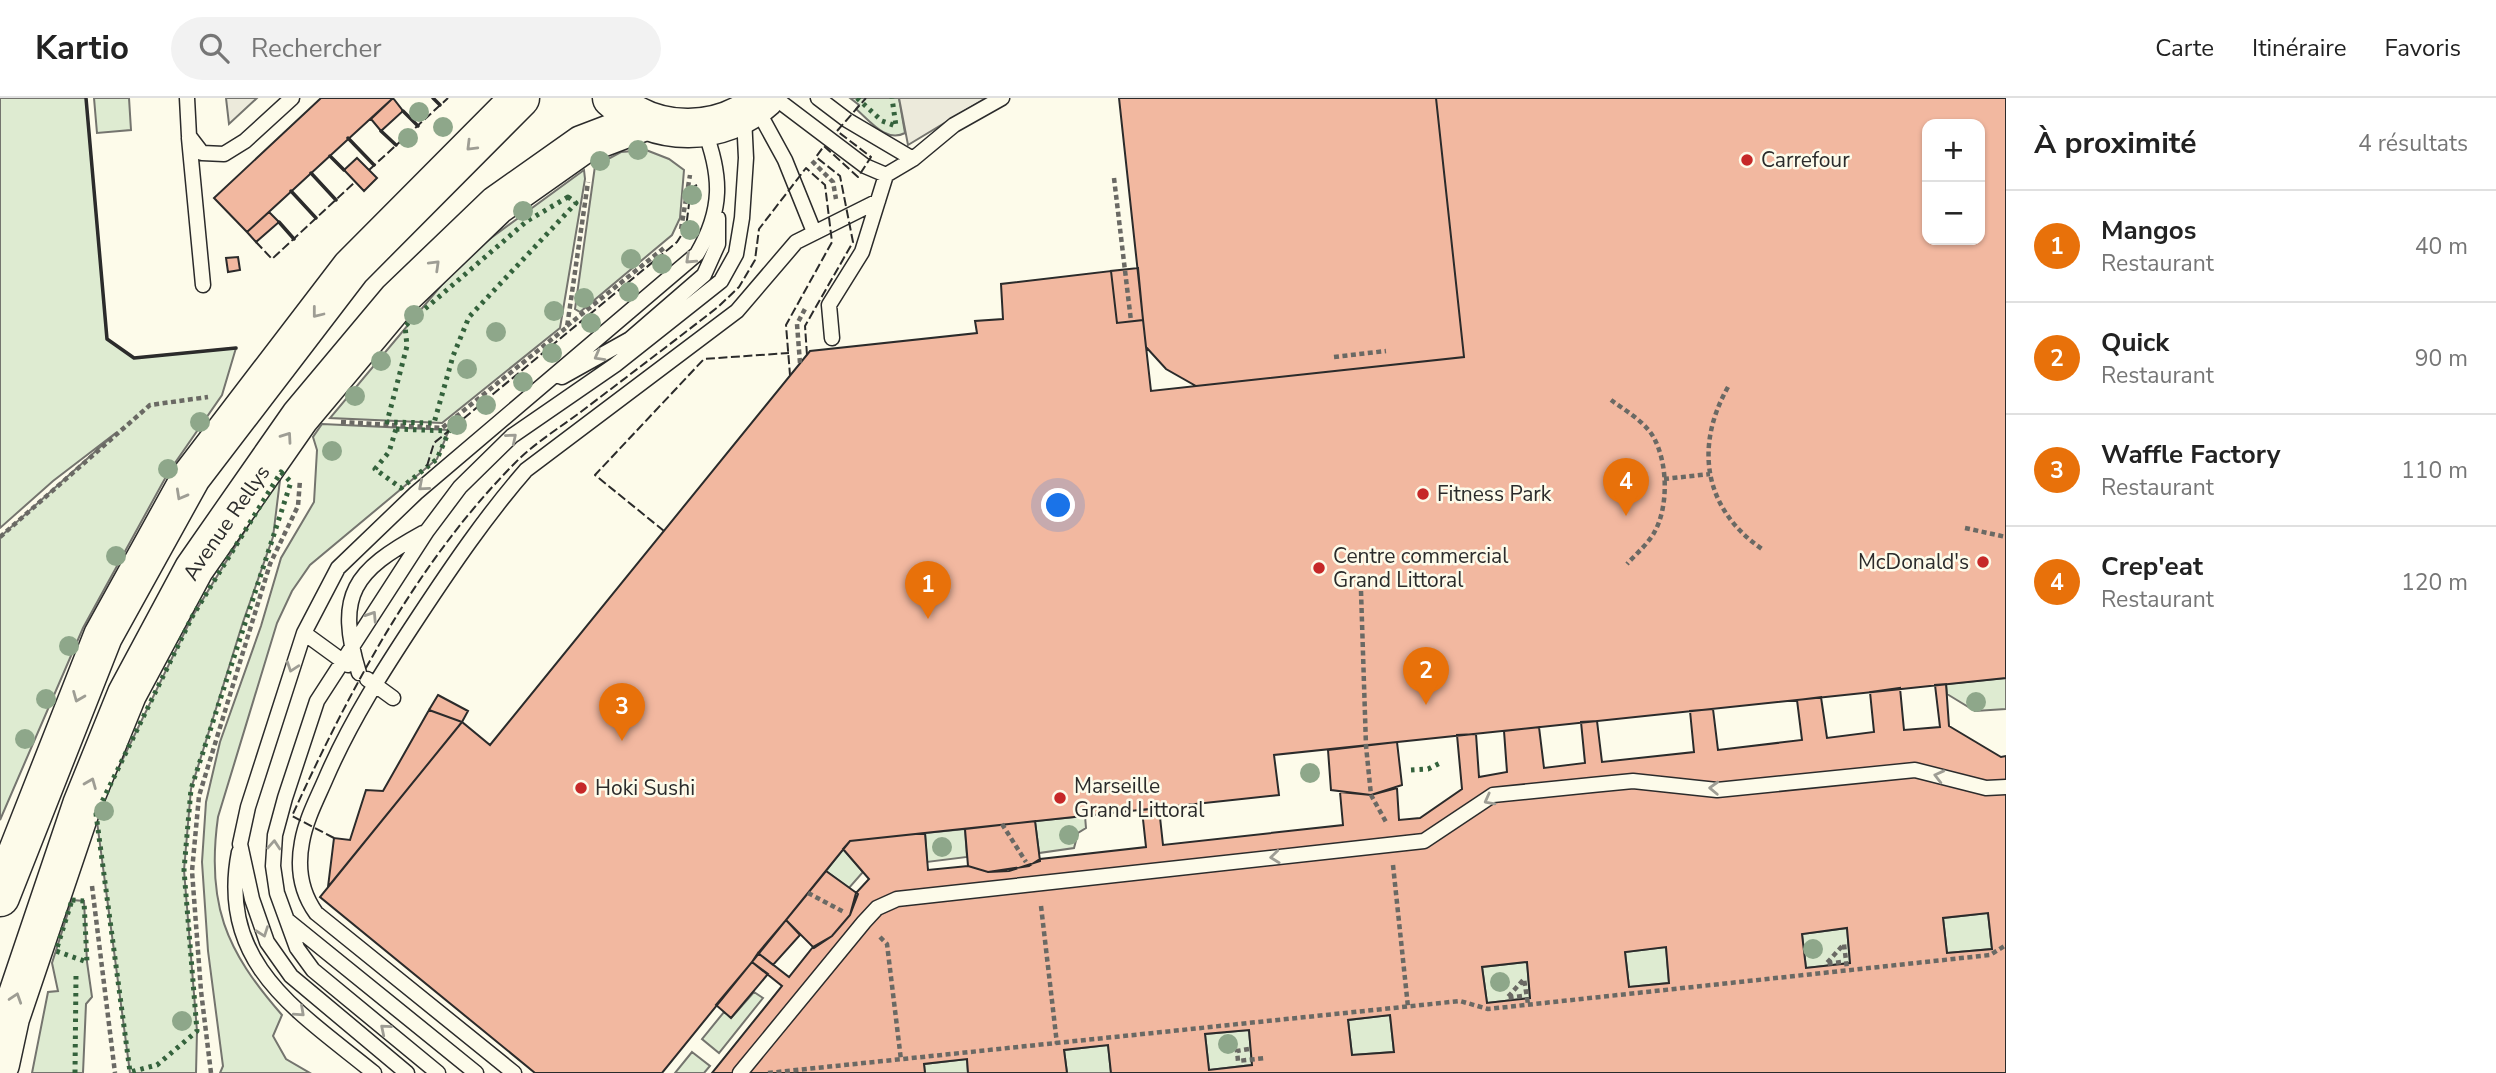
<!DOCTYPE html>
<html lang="fr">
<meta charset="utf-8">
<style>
:root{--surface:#fff;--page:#f2f2f2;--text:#222;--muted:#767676;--line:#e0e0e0;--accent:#c62828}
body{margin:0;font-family:"Nunito Sans",sans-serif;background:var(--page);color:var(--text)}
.controls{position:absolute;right:21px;top:21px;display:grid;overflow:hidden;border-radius:14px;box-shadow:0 2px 5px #0004}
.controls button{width:63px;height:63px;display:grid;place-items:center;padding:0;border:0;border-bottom:2px solid var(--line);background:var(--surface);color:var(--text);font:35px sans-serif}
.you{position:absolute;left:1059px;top:408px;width:24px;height:24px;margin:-18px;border:5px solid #fff;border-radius:50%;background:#1a73e8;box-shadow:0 0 0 10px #1a73e833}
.badge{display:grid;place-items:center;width:46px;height:46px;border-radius:50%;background:var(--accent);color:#fff;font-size:23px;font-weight:700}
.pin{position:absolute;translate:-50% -58px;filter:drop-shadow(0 2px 4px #0008)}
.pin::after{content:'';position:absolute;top:37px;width:24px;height:21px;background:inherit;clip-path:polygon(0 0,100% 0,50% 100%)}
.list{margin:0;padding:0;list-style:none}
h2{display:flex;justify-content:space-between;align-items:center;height:91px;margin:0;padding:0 28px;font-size:30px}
h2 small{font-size:23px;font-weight:400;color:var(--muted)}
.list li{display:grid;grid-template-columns:46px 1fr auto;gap:21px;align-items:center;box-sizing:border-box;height:112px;padding:0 28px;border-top:2px solid var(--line)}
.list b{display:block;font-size:26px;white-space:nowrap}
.list p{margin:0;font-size:23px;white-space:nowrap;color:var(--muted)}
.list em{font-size:23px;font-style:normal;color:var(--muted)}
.icon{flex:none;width:38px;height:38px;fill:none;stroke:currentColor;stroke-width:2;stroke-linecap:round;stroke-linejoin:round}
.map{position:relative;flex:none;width:2006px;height:975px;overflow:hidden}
header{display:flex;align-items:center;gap:42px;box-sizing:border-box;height:98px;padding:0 35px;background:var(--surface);border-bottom:2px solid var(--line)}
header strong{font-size:33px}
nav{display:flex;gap:38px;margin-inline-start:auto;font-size:24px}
.search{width:490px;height:63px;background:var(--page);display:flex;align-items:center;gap:18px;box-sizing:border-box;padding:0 24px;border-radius:38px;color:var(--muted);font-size:26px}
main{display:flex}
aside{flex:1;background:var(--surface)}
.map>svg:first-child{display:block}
.green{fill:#deebd1;stroke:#74746e;stroke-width:2}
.parking{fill:#eceadb;stroke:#74746e;stroke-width:2}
.building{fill:#f2b8a0;stroke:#2b2b2b;stroke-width:2;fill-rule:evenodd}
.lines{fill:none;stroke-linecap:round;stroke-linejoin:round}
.lane-casing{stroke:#2b2b2b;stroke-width:17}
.secondary-casing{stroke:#2b2b2b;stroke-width:41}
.path{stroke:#6a6964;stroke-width:4.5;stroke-dasharray:5 3.5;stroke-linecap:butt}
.lane{stroke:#fdfbea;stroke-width:14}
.secondary{stroke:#fdfbea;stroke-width:38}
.hedge{stroke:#34623c;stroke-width:5;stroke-dasharray:3.5 5;stroke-linecap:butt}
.fence{stroke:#2b2b2b;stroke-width:2;stroke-dasharray:9 3.5;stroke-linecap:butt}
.wall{stroke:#2b2b2b;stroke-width:3.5}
.tree{fill:#8ea78a}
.oneway{stroke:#9e9d94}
.poi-dot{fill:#c62828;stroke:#fdfbea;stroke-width:2.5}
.labels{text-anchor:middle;stroke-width:5;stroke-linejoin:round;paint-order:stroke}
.poi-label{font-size:21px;fill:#2b2b2b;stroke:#fdfbea;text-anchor:start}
.street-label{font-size:21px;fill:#2b2b2b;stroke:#fdfbea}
</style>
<header>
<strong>Kartio</strong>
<div class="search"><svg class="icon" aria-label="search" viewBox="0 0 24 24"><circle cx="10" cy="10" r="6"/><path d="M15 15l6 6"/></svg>Rechercher</div>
<nav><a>Carte</a><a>Itinéraire</a><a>Favoris</a></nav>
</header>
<main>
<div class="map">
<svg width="2006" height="975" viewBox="0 0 2006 975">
<rect width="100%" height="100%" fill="#fdfbea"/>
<path class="green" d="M0,0H86L107,241L134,260L236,250L222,297L168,375L83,530L0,722V439L117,334L53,383L0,430Z
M94,0H129L131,32L97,35Z
M850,0H899L905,35C886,45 870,23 856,11L859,7Z
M646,52L669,61L684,72L680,120L672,137L580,214L575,211L595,68L621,54Z
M584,72L585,81L560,230L442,325L330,320L465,159Z
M322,326L449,332L437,361L310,467L292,493L277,525L218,719C206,805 225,852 282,917L273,938L286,961L310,975H220L223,968L208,853L202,764L206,704L220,644L261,528L281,460L314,404L317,352L313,339Z
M281,374L273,439L243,524L191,691L184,772L197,933L196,975H130L96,716L192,519Z
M2006,580V611L1975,613L1947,596L1946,586Z
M1085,718L1086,730L1078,735L1074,750L1039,755L1035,723Z
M965,731L967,759L927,764L925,735Z
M843,751L863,774L849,790L826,773Z
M72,802L84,803L87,864L92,899L86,906L83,975H32L48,894L58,893L52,865Z
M1988,815L1992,851L1947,855L1943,820Z
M1847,830L1850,865L1806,870L1802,836Z
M1666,849L1669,885L1629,889L1625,854Z
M1527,864L1530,900L1487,905L1482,869Z
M754,894L763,900L719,955L702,941L724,914L732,919Z
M1390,917L1394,954L1352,957L1348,922Z
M1249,932L1252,967L1209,972L1205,936Z
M1108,947L1111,975H1067L1064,952Z
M692,954L710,968L704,975H675Z
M967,961L968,975H925L924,966Z"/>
<path class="parking" d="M226,0H257L229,26Z
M899,0H986L908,47Z"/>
<path class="building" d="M321,0H393L247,134L214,100Z
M393,0L403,13L381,33L371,21Z
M1119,0H1436L1464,259L1196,288L1166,271L1146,249Z
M1436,0H2006V580L1274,657L1279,697L850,743L662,975H535L320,799L462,624L490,647L810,253L977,235L975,223L1003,221L1001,186L1111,173L1117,225L1143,222L1151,293L1464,259ZM1927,26H1980V142H1927Z
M357,60L377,80L364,93L344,72Z
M269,114L279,124L256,144L247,134Z
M238,159L240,172L228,174L226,160Z
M1138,170L1143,222L1117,225L1111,173Z
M1946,586L1949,628L2001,659L2006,658V975H1111L1108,947L1064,952L1067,975H968L967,961L924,966L925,975H712L782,888L752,864L758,855L789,879L813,849L832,838L850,817L856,795L869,781L843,751L850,743L925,735L928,772L968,768L988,774L1029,768L1040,761L1146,749L1142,712L1159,710L1163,747L1343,727L1340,694L1371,697L1397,690L1399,722L1420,720L1462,691L1457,637L1476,636L1479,679L1507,674L1504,633L1539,629L1544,670L1585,665L1581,624L1597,623L1602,664L1694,654L1690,613L1713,611L1718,652L1802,642L1797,602L1821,599L1827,640L1874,634L1870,594L1900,590L1904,632L1940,629L1935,587ZM1988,815L1992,851L1947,855L1943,820ZM1847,830L1850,865L1806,870L1802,836ZM1666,849L1669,885L1629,889L1625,854ZM1527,864L1530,900L1487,905L1482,869ZM1390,917L1394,954L1352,957L1348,922ZM1249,932L1252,967L1209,972L1205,936Z
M438,597L468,613L462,624L429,612Z
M429,612L462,624L328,789L334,740L350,742L366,692L383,693Z
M1397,644L1402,687L1371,697L1331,692L1328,652Z
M1035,723L1040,763L1009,773L988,774L968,768L965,731Z
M826,773L858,796L850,817L832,838L814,850L786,822Z
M786,822L800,837L773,867L758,855Z
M752,864L768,876L731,920L716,907Z"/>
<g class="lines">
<g class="lane-casing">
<path id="lane" d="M187,0L189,38L202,55L224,56L245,43L292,0
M775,0L865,68L886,77L913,61L954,27L1002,0
M818,0L847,22L913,61
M756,9L785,62L814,134
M189,40L203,187
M832,240L829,207L862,154L886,77
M562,279L630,241L704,177L718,146V120
M304,535L348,567
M359,575C335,496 354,473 423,435
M367,581L393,600
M239,754C217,866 298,913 374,975
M287,822L476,975
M407,975L291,878L267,844L252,801L240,746L248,709L304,535L338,470L416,395L697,156C723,112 722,78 704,31
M438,975L313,872L297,850L277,795L273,768L275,737L285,700L317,603L427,433L460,389L512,338L615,267L721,183L736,156L742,120L746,60L744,19
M514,975L316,815C301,794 297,770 302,744C306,721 317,701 326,680C351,622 384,571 419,518C452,468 486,418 526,372L737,213L796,144L878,103
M740,975L864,824L877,810L897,801L1424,743L1493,697L1592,687L1633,683L1717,692L1915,672L1986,690L2006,689"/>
</g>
<g class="secondary-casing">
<g id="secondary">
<path d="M612,0C655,41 722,39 765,0"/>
<path d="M0,799L103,538L191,379L351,170L520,0"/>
<path id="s1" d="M0,966L10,920L82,707L127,596L194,471L300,319L398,202L497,107L582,47L645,23"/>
</g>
</g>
<path class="path" d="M812,63L833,84L836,101
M1114,80L1131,223
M681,131L690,77
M567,228L664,150
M1334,259L1386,253
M800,265L797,226L806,209
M1728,289C1694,349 1704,411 1762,451
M1611,302C1626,313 1647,325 1655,342C1668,368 1668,409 1655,433C1649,445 1636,456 1627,466
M341,324L442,330L567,229L588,84
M1664,381L1710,376
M1965,430L2006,439
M0,439L150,307L208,299
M1361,493L1366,648L1371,697L1386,724
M1002,726L1026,764
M1393,767L1408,909
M92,788L115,975
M808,795L844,814
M1041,808L1057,946
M880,839L887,846L901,962
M1841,864L1826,866L1844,846L1847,871
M1522,898L1507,900L1524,881L1528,906
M1249,951L1237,953L1238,963L1265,960
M211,975L201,893L192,773L199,698L270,466L298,408L300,382
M768,975L1460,903L1488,911L1990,857L2006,847"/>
<use href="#lane" class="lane"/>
<use href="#secondary" class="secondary"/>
<path class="hedge" d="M857,0L882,23L896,28L892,0
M568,99L576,105L469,219L453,258L434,325L387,324L407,248L405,228L527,123Z
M396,331L449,333L437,361L401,390L375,371L389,354Z
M281,374L291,384L191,691L184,772L197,933L157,967L130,974L96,716L192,519Z
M1411,672L1428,671L1440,665
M72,802L84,803L87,864L56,853Z
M75,975L76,877"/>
<path class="fence" d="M369,72L448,0
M256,144L272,161L355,84
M807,257L805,228L853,144L840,78L816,59L824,48L858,79L871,59L837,33L866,0
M427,368L434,345L677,144L686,130L691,90L697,87
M664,433L595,377L704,261L789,255
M334,740L292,718C350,591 419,460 519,361C538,343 562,328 582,313C628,278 673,244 718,209L739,189L755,162L759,131L806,70L825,87L832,144L786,227L790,277"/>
<path class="wall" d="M86,0L107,241L134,260L236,250
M433,0L440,7
M403,13L418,28
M381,33L396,47
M348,40L374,67
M330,58L344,72
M311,75L336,102
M291,93L316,120
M279,124L294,141"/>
</g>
<g class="tree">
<circle cx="419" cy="14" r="10"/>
<circle cx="443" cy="29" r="10"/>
<circle cx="408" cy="40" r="10"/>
<circle cx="638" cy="52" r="10"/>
<circle cx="600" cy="63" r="10"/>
<circle cx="692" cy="97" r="10"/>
<circle cx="523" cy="113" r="10"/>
<circle cx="690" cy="132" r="10"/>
<circle cx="631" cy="161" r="10"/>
<circle cx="662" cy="166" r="10"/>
<circle cx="629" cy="194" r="10"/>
<circle cx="584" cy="200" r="10"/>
<circle cx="554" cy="213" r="10"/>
<circle cx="414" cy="217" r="10"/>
<circle cx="591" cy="225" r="10"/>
<circle cx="496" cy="234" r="10"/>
<circle cx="552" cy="255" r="10"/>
<circle cx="381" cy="263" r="10"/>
<circle cx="467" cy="271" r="10"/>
<circle cx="523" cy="284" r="10"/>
<circle cx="355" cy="298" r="10"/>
<circle cx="486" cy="307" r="10"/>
<circle cx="200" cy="324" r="10"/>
<circle cx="457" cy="327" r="10"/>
<circle cx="332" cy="353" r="10"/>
<circle cx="168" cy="371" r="10"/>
<circle cx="116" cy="458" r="10"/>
<circle cx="69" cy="548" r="10"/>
<circle cx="46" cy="601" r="10"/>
<circle cx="1976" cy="604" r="10"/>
<circle cx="25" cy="641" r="10"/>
<circle cx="1310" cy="675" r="10"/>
<circle cx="104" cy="713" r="10"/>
<circle cx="1069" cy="737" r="10"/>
<circle cx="942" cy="749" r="10"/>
<circle cx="1813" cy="851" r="10"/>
<circle cx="1500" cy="884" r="10"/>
<circle cx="182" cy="923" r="10"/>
<circle cx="1228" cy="946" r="10"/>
</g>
<defs><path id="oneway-chevron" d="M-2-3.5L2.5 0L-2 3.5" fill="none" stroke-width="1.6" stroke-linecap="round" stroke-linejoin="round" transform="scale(1.75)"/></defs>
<g class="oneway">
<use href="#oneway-chevron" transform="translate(471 48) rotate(135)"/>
<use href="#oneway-chevron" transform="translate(690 161) rotate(137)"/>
<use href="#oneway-chevron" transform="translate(435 167) rotate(-44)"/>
<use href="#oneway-chevron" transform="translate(317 215) rotate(128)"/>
<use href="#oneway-chevron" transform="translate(599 258) rotate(151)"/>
<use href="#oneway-chevron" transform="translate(287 339) rotate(-55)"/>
<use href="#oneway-chevron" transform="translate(512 340) rotate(-40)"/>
<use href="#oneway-chevron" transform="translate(423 388) rotate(139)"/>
<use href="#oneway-chevron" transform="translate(181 397) rotate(119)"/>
<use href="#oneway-chevron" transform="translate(372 518) rotate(-57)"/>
<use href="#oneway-chevron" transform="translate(292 569) rotate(109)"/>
<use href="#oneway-chevron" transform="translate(78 599) rotate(112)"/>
<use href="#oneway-chevron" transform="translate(1939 678) rotate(-166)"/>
<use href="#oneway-chevron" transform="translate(91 685) rotate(-68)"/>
<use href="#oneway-chevron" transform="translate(1714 690) rotate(-178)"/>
<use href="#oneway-chevron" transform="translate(1489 702) rotate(152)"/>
<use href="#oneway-chevron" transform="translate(274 747) rotate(-86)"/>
<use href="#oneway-chevron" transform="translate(1275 759) rotate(174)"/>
<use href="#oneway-chevron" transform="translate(263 834) rotate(70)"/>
<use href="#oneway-chevron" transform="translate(16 900) rotate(-72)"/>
<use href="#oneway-chevron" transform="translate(300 914) rotate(42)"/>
<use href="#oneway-chevron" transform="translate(385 931) rotate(-140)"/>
</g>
<g class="poi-dot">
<circle cx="1747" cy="62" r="7"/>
<circle cx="1423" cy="396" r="7"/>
<circle cx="1983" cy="464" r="7"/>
<circle cx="1319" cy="470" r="7"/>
<circle cx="581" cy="690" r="7"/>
<circle cx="1060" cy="700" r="7"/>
</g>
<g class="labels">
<g class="poi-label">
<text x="1761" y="69">Carrefour</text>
<text x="1437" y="403">Fitness Park</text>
<text x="1333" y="465">Centre commercial<tspan x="1333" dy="24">Grand Littoral</tspan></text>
<text x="1969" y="471" text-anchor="end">McDonald's</text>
<text x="1074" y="695">Marseille<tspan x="1074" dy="24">Grand Littoral</tspan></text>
<text x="595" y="697">Hoki Sushi</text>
</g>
<g class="street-label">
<text dy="7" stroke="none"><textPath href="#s1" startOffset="590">Avenue Rellys</textPath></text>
</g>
</g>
</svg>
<div class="controls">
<button>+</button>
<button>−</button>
</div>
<div class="you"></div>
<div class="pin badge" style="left:928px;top:521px;background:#e8710a">1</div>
<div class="pin badge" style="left:1426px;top:607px;background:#e8710a">2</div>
<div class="pin badge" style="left:622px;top:643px;background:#e8710a">3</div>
<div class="pin badge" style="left:1626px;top:418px;background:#e8710a">4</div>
</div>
<aside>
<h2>À proximité<small>4 résultats</small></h2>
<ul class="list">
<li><span class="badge" style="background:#e8710a">1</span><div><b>Mangos</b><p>Restaurant</p></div><em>40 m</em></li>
<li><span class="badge" style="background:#e8710a">2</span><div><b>Quick</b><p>Restaurant</p></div><em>90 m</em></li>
<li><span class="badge" style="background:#e8710a">3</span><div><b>Waffle Factory</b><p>Restaurant</p></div><em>110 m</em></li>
<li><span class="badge" style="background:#e8710a">4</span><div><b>Crep'eat</b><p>Restaurant</p></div><em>120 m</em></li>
</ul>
</aside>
</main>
